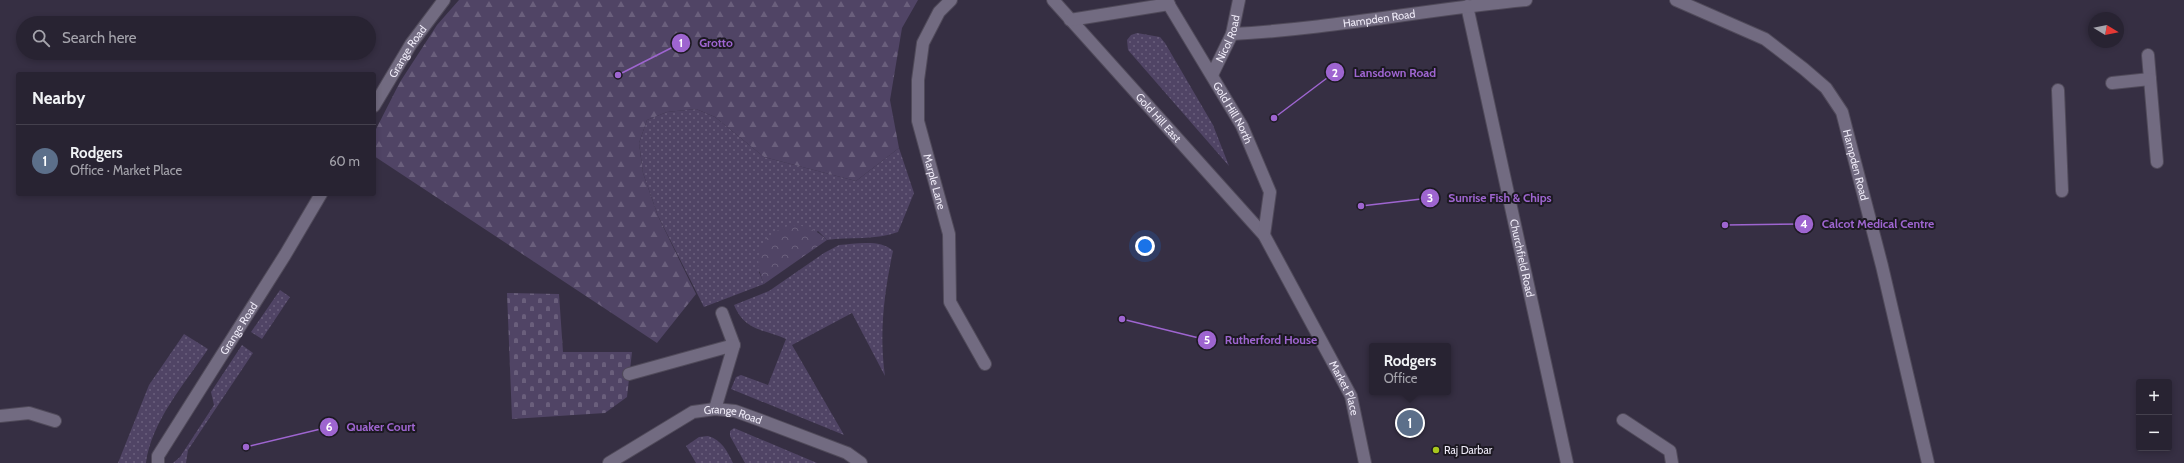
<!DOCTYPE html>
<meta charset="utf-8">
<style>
:root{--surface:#282332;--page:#342f3e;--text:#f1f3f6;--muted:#a5a4ac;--line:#44404d;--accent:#d93025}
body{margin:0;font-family:Cabin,sans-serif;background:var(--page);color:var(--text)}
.controls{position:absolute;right:12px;bottom:12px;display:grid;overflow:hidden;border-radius:4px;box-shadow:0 2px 6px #0003}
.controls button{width:36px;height:36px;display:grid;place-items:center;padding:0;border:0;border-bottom:1px solid var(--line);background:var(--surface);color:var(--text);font:20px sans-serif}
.compass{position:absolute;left:2088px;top:12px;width:36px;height:36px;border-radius:50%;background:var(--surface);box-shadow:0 2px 6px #0003;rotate:100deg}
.you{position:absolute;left:1145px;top:246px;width:14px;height:14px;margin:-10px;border:3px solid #fff;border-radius:50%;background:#1a73e8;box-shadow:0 0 0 6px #1a73e833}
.badge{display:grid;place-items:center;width:26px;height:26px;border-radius:50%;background:var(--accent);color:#fff;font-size:13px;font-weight:700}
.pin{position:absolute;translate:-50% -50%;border:2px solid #fff;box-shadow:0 1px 4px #0006}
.popup{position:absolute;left:1369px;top:343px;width:82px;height:52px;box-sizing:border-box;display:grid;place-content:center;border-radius:4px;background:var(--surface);filter:drop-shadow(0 1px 3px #0005);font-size:13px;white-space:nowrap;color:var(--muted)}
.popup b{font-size:15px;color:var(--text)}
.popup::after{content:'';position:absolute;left:50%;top:100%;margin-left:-8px;border:8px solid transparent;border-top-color:var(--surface)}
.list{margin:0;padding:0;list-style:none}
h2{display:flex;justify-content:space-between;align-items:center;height:52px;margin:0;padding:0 16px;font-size:17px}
h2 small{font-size:13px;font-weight:400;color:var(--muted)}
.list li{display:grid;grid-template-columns:26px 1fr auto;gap:12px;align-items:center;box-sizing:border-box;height:72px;padding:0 16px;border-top:1px solid var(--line)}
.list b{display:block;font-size:15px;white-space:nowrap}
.list p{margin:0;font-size:13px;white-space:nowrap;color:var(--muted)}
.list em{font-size:13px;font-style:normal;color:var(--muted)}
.icon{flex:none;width:22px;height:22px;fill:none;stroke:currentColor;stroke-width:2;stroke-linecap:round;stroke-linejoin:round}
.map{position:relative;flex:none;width:2184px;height:463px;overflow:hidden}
.search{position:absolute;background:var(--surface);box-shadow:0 2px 6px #0003;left:16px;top:16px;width:360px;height:44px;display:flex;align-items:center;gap:10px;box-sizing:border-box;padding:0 14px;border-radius:22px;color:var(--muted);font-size:15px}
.panel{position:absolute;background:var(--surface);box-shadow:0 2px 6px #0003;left:16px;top:72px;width:360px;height:124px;border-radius:4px}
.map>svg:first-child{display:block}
.grass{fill:url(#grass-dots)}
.forest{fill:url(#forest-firs)}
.cemetery{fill:url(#cemetery-stones)}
.park{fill:url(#park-crowns)}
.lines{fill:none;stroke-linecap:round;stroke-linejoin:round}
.minor-casing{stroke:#504a5a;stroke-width:14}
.minor{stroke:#726b81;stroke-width:12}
.poi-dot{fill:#a8c71d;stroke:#1c1922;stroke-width:1.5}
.labels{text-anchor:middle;stroke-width:4;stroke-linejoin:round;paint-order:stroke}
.street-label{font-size:11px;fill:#eeeaf7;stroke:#1c1922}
.poi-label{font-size:11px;fill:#eeeaf7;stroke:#1c1922;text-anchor:start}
.leader{fill:none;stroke:#9e65d0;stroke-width:1.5}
.callout-dot{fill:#9e65d0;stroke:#1c1922;stroke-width:1.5}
.mark-label{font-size:12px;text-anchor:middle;font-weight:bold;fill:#fff}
.callout-label{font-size:12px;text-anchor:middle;font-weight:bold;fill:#9e65d0;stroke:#1c1922;stroke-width:4;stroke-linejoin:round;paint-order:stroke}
</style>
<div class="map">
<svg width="2184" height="463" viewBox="0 0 2184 463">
<defs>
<pattern id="grass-dots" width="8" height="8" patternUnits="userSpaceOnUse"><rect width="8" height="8" fill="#504465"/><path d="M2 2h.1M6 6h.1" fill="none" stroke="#6a5f7c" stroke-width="1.8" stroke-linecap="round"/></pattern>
<pattern id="forest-firs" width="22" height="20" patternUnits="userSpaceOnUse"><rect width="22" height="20" fill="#504465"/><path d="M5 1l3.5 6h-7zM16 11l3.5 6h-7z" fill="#6a5f7c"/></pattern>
<pattern id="cemetery-stones" width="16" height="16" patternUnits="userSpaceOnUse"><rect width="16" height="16" fill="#504465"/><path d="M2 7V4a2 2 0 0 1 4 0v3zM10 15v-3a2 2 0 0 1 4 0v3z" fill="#6a5f7c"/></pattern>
<pattern id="park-crowns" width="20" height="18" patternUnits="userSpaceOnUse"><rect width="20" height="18" fill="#504465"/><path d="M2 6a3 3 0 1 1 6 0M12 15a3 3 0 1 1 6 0" fill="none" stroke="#6a5f7c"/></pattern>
</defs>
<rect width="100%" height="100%" fill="#362f43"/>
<path class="grass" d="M1137,33L1160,37L1165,43L1213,125L1229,166L1128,50L1127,40L1131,35Z
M696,109L715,117L764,157L856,181L899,148L914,193L898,232C877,240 850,237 827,240L818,231L759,272L764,284L704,307L658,216L643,173L639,143L647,120L667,112Z
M839,245C855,244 881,239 893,251C884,293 879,334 885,376L852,313L792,345L844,435L731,389L736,377L741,375L768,385L786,339C763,329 745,331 734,305L769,291L824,253Z
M280,290L290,297L262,339L251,332Z
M184,334L208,349C185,383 151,422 146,463H118L149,385Z
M242,345L253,353L188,450L186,463H173L180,457L214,405L211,392Z
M734,428L817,463H745L730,436V431Z
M708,436C722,440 727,451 733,463H696L686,446L699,437Z"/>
<path class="forest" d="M459,0H918L902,28L890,100L899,148L856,181L764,157L715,117L696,109L667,112L647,120L639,143L643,173L658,216L696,294L657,343L374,156V133L400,82L437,25Z"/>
<path class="cemetery" d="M507,293L559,294L563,352H632L627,397L605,413L512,419Z"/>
<path class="park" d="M792,225C808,226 816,230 827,240L764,284C751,255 761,233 792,225Z"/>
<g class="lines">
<g class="minor-casing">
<g id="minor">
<path id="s1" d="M951,0L939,12L923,43L918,80V121L949,234L950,302L985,364"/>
<path id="s2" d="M1053,0L1264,235L1351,396L1365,463"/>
<path id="s3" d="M1166,0L1242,126L1270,192L1264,235"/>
<path id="s4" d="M1676,0L1765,39L1804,69L1826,88L1842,112L1882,266L1928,463"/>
<path id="s5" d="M1467,6L1567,463"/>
<path d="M1070,20L1169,4"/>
<path id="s6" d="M1232,34C1331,29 1428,9 1526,0"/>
<path d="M2148,55L2157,162"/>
<path id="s7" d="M1212,75L1232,34L1239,0"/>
<path d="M2112,83L2150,79"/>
<path d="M2058,90L2062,191"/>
<path id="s8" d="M374,106L411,44L444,0"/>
<path d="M722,313L734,345"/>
<path d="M629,374L734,345L715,409"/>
<path d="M0,416L29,413L55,421"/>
<path d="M1623,420L1670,451L1672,463"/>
<path id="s9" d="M158,463V456L285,255L321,194"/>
<path id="s10" d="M609,463L693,412L715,409L735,411L760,420L847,453L861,463"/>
</g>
</g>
<use href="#minor" class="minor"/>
</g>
<circle class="poi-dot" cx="1436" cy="450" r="4"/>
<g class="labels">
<g class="street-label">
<text dy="4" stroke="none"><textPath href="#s6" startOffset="148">Hampden Road</textPath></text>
<text dy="4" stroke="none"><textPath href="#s7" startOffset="40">Nicol Road</textPath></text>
<text dy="4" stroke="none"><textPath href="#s8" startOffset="64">Grange Road</textPath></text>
<text dy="4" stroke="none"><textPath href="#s3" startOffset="131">Gold Hill North</textPath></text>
<text dy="4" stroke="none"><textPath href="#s2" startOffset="158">Gold Hill East</textPath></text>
<text dy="4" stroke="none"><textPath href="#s4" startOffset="259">Hampden Road</textPath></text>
<text dy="4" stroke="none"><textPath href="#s1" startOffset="193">Marple Lane</textPath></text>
<text dy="4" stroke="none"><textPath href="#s5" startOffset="258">Churchfield Road</textPath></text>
<text dy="4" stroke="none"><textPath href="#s9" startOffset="158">Grange Road</textPath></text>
<text dy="4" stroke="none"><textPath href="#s2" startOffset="489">Market Place</textPath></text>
<text dy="4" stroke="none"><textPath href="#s10" startOffset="139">Grange Road</textPath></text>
</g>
<g class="poi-label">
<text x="1444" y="454">Raj Darbar</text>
</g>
</g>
<path class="leader" d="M618 75L681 43M1274 118L1335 72M1361 206L1430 198M1725 225L1804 224M1122 319L1207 340M246 447L329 427"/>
<g class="callout-dot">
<circle cx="618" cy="75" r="4"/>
<circle cx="1274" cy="118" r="4"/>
<circle cx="1361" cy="206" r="4"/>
<circle cx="1725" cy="225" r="4"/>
<circle cx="1122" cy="319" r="4"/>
<circle cx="246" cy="447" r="4"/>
<circle cx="681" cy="43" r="10"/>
<circle cx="1335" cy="72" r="10"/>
<circle cx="1430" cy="198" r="10"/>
<circle cx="1804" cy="224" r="10"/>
<circle cx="1207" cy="340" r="10"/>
<circle cx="329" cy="427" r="10"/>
</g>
<g class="mark-label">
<text x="681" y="47">1</text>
<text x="1335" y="77">2</text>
<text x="1430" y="202">3</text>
<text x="1804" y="228">4</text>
<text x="1207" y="344">5</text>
<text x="329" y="431">6</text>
</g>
<g class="callout-label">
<text x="716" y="47">Grotto</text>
<text x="1395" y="77">Lansdown Road</text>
<text x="1500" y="202">Sunrise Fish &amp; Chips</text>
<text x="1878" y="228">Calcot Medical Centre</text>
<text x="1271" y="344">Rutherford House</text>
<text x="381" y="431">Quaker Court</text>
</g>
</svg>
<div class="controls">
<button>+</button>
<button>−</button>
</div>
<svg class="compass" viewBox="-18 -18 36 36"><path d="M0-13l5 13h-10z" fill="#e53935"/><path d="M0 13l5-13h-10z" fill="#a5a4ac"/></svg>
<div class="you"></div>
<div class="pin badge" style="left:1410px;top:423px;background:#5c6f8a">1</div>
<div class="popup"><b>Rodgers</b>Office</div>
<div class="search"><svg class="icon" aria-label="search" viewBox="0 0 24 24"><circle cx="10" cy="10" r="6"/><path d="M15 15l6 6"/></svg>Search here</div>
<section class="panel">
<h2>Nearby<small></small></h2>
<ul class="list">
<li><span class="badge" style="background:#5c6f8a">1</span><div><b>Rodgers</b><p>Office · Market Place</p></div><em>60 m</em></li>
</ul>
</section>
</div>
